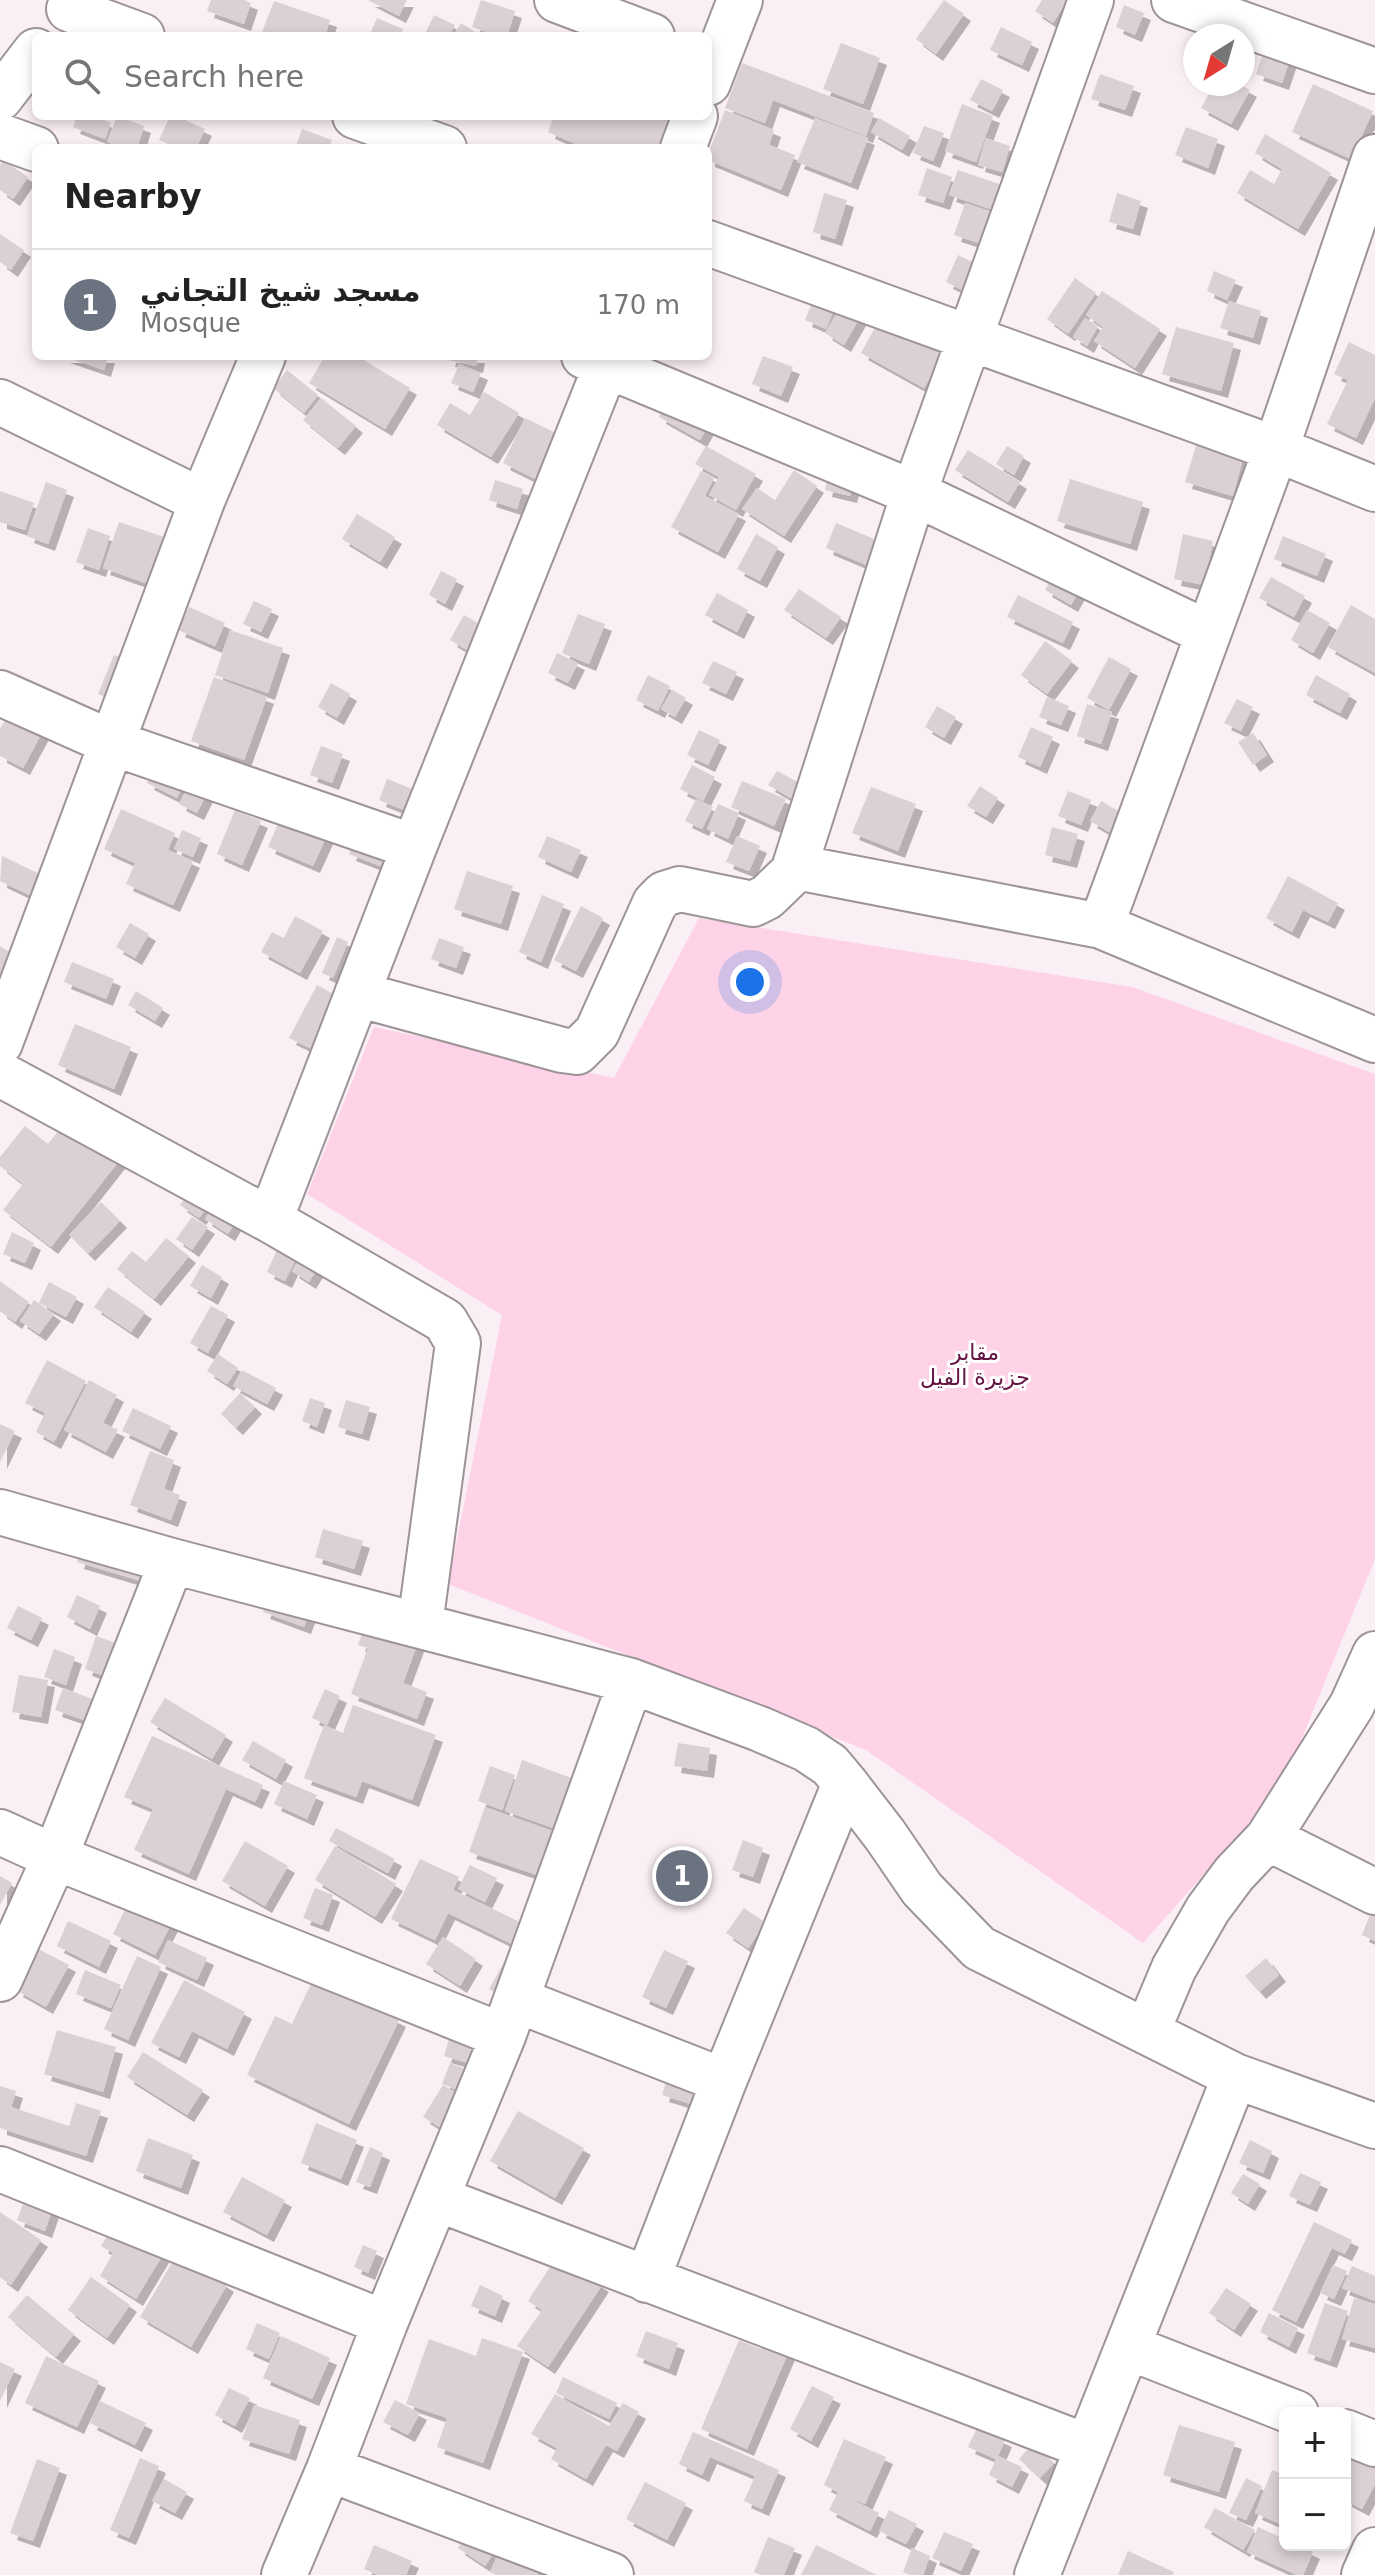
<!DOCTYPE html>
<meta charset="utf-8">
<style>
:root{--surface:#fff;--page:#f2f2f2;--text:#222;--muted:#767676;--line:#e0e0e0;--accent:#b45309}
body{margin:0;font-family:"DejaVu Sans","Noto Sans Arabic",sans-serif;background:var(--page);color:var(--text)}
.controls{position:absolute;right:24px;bottom:24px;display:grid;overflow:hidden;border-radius:12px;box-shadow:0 4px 12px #0003}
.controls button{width:72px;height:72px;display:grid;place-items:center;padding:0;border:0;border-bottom:2px solid var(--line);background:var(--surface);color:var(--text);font:40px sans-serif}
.compass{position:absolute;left:1183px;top:24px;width:72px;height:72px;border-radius:50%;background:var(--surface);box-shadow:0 4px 12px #0003;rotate:217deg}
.you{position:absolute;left:750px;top:982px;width:28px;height:28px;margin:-20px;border:6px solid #fff;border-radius:50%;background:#1a73e8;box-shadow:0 0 0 12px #1a73e833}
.badge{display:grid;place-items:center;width:52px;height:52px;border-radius:50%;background:var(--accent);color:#fff;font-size:26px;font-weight:700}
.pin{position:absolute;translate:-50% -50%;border:4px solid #fff;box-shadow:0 2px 8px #0006}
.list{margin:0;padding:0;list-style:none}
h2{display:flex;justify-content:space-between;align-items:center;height:104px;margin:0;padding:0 32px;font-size:34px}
h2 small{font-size:26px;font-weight:400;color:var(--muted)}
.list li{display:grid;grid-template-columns:52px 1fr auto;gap:24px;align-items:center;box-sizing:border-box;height:112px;padding:0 32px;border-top:2px solid var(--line)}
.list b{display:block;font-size:30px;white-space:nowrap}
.list p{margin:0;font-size:26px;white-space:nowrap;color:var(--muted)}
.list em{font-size:26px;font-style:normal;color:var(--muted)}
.icon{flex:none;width:44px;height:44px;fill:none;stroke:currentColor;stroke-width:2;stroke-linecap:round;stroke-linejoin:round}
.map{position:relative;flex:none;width:1375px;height:2575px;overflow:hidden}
.search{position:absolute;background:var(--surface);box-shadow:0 4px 12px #0003;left:32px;top:32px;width:680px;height:88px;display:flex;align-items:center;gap:20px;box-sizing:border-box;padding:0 28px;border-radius:12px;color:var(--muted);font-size:30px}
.panel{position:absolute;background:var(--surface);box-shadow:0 4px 12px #0003;left:32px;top:144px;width:680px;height:216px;border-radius:12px}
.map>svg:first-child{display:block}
.green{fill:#ffd3e7}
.building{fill:#dad0d5;filter:url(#shadow)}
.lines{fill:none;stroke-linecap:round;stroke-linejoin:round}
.minor-casing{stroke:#9d9498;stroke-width:48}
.minor{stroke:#fff;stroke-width:44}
.labels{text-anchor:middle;stroke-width:6;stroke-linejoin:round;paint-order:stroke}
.park-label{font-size:22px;fill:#621341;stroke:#fff}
</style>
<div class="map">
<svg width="1375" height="2575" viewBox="0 0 1375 2575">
<defs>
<filter id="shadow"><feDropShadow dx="7" dy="7" stdDeviation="0" flood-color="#0004"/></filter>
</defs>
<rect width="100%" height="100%" fill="#f9eff4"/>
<path class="green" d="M699,918L1132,987L1375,1074V1559L1283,1785L1143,1943L866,1750L448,1584L502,1315L307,1194L374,1027L614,1078Z"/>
<path class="building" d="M211,0H244L251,3L244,24L207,11Z
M368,0H407L399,16Z
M481,0L515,11L507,36H498L472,27Z
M944,0L964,14L936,54L916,39Z
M1042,0H1067L1053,23L1035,11Z
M274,1L330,20L325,36H274L262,32Z
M1124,5L1144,13L1135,35L1116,27Z
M434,15L455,25L449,36H424Z
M377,18L403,29L400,36H369Z
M461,23L482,36H453Z
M1001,27L1032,42L1022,65L990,50Z
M841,43L880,58L863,104L823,89Z
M1265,47L1291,56L1282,83L1256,74Z
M742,63L874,113L866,136L773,100L765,123L725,108Z
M1100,74L1134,86L1125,110L1091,99Z
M981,79L1003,90L992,111L970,100Z
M1214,84H1239L1250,90L1231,124L1201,108Z
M1313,84L1373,111L1351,159L1292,132Z
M962,104L993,116L976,162L945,151Z
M725,110L774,130L769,145L795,155L781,190L708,160V154Z
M77,116H93L111,123L105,139L73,127Z
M117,116L144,126L137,148H125L107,142Z
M170,116H176L205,129L196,148H178L159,140Z
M554,116H679L665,148H585L548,132Z
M815,118L868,138L851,183L797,162Z
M879,118L910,136L902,150L871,132Z
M924,126L944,133L933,161L913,153Z
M1186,127L1218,139L1208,168L1175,155Z
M302,129L332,140L329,148H295Z
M1265,134L1331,173L1298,229L1237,193L1250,170L1274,184L1282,169L1255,153Z
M986,138L1010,146L1002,172L978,165Z
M3,160L28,177L13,199L0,190V165Z
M927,168L952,177L943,203L918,195Z
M958,170L1002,185L993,210L949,195Z
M824,193L847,200L835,239L813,232Z
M1117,193L1141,201L1133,229L1109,222Z
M965,203L992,212L982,244L954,235Z
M0,234L24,250L11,270L0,262Z
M958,255L987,269L975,296L946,282Z
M1214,271L1236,280L1227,300L1207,291Z
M1075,278L1096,293L1068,334L1047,319Z
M818,288L839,297L826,329L805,320Z
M1102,291L1160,329L1135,368L1094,341L1103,327L1086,315Z
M848,295L867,305L844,345L825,333Z
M1229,301L1261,311L1253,338L1220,328Z
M884,311L951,340L924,388L861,353Z
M1085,318L1098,326L1087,346L1073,337Z
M1176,327L1234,343L1221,391L1162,374Z
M1349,342L1375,355V398L1356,438L1327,424L1348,380L1334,374Z
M63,356H108L104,370Z
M325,356H357L410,388L385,429L309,383Z
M449,356H478L476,366L448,360Z
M763,356L793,367L781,396L752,384Z
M459,364L481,373L473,392L451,383Z
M287,370L318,395L304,413L273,388Z
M484,392L519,413L491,457L437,425L450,403L470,415Z
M671,395L712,419L700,440L659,417Z
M321,398L356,426L338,448L303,420Z
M525,418L558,434L535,479L503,463Z
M1201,429L1247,443L1233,496L1185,482Z
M706,446L756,474L736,510L709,495L719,477L695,464Z
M1007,446L1024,456L1014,475L996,464Z
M968,450L1020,482L1008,502L955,470Z
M831,463L857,470L850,496L825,490Z
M794,470L817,486L784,536L742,509L757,488L775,500Z
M701,471L714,478L705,496L739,514L718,552L671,527Z
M1070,479L1143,502L1130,544L1057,521Z
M495,480L523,489L517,509L489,500Z
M46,482L67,490L48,544L27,536Z
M0,491L34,503L25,530L0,522Z
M357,514L395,537L380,562L342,539Z
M119,522L170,539L154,586L103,568Z
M836,523L886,544L876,569L826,548Z
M88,528L110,536L99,570L76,562Z
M756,534L778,547L760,581L737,569Z
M1183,534L1213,541L1204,585L1174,579Z
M1283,536L1326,554L1317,576L1274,559Z
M1061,561L1088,575L1071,605L1045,590Z
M441,571L457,579L445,604L429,595Z
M1271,577L1305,596L1294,617L1259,598Z
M799,589L841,617L826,638L784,610Z
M717,593L748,610L737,632L705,615Z
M1018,595L1073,622L1063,643L1007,617Z
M254,601L272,609L261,632L243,624Z
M1351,605L1375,619V673L1328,647Z
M189,607L225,623L215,646L178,630Z
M1307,610L1330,623L1313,653L1291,640Z
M578,614L605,624L589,664L562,653Z
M464,615L491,631L477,656L450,640Z
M230,630L283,648L268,693L215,675Z
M1045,641L1072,661L1047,694L1021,675Z
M557,653L578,663L568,683L548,673Z
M114,655L135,662L118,703L98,694Z
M1109,657L1131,669L1109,710L1087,698Z
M713,661L737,672L726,694L702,683Z
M648,675L670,686L658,711L636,700Z
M1316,675L1350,694L1340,713L1306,695Z
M214,677L267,697L244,760L191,741Z
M331,683L350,694L337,718L318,707Z
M672,690L686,698L675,717L661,709Z
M1047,697L1069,706L1061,725L1039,717Z
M1237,699L1253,707L1241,731L1224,723Z
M1087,704L1112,712L1101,744L1077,736Z
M937,706L956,717L944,738L925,727Z
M11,709L45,727L23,768L0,756V729Z
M1031,727L1053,737L1040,767L1018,757Z
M699,730L720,740L708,765L687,755Z
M1253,733L1267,755L1253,765L1238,742Z
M321,746L343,754L332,783L310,775Z
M165,748L194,762L177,798L147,783Z
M692,765L715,777L703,801L680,789Z
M777,771L807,787L798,802L768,785Z
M387,779L425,794L417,815L379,800Z
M191,780L209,789L197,813L179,804Z
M742,781L786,799L774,826L731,807Z
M980,786L998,798L986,817L967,806Z
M871,787L916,804L898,851L852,833Z
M1068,791L1091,800L1081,825L1058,816Z
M696,799L713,807L702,829L685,821Z
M288,801L333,822L313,866L268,847Z
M1101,801L1129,817L1118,837L1090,821Z
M718,804L739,813L728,839L707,829Z
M121,809L175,833L168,850L193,861L173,905L126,884L135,863L104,849Z
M235,810L261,821L242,865L217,854Z
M1052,827L1078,834L1070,861L1045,855Z
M182,830L201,838L193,857L174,849Z
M358,831L398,845L388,869L349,854Z
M547,836L581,850L571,872L538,857Z
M737,836L760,846L749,871L726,862Z
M2,856L50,879L40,900L0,881Z
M467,871L513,886L501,924L454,909Z
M1288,876L1338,903L1328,922L1303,910L1292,932L1266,918Z
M542,895L564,904L541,962L519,952Z
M581,906L603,918L576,971L554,960Z
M295,916L323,931L300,973L261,952L272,932L284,938Z
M130,923L149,934L135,958L116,947Z
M337,937L348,942L333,978L322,973Z
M439,938L464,947L456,968L431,959Z
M0,946L26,963L0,981Z
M72,962L114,979L106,999L64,982Z
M317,985L339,997L312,1049L289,1038Z
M136,991L163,1008L155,1021L128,1005Z
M75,1024L131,1047L114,1089L58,1065Z
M74,1111L126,1152L51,1247L3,1210L23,1184L0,1166V1157L25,1126L48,1144Z
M195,1183L215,1196L199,1218L180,1205Z
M219,1196L242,1211L228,1234L205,1219Z
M101,1202L120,1221L88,1254L69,1235Z
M192,1217L208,1227L192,1250L176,1239Z
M12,1232L34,1243L25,1263L3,1254Z
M166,1238L189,1256L154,1299L117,1269L132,1251L146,1262Z
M282,1239L301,1248L285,1281L267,1272Z
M304,1250L322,1261L309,1282L292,1271Z
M202,1265L222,1277L211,1298L190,1286Z
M0,1281L29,1302L15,1322L0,1311Z
M49,1282L77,1297L66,1317L39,1303Z
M108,1287L145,1312L131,1332L94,1307Z
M34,1300L54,1314L39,1334L20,1321Z
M211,1306L228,1315L208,1353L190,1343Z
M218,1354L238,1368L227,1384L207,1371Z
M47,1360L86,1381L54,1442L36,1432L45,1413L25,1403Z
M242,1370L276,1388L267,1404L233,1386Z
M89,1380L117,1395L103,1423L118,1430L106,1452L64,1430Z
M240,1393L255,1407L236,1428L221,1414Z
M310,1398L325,1403L317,1427L302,1421Z
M346,1400L370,1407L362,1434L338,1427Z
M133,1408L171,1426L160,1449L122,1431Z
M0,1424L15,1431L0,1462Z
M150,1451L174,1460L164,1489L180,1495L171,1520L130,1505Z
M323,1529L363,1541L354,1569L315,1557Z
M83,1543L150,1562L144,1582L77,1562Z
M271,1591L312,1606L304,1627L263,1612Z
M77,1595L100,1606L90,1629L67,1617Z
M18,1606L42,1618L31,1640L7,1628Z
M368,1618L420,1637L403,1683L427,1692L417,1719L351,1694L368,1648L358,1645Z
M96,1636L119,1644L107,1677L85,1669Z
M54,1649L75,1657L66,1685L44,1677Z
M19,1675L48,1680L41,1717L12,1712Z
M63,1688L95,1700L87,1721L55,1710Z
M325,1689L340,1696L327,1725L312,1718Z
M165,1698L226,1735L212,1759L150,1722Z
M353,1705L436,1735L412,1800L362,1781L356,1797L304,1778L324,1725L343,1733Z
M152,1736L263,1785L255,1802L226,1789L189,1874L134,1850L153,1809L124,1797Z
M253,1741L286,1760L276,1779L242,1760Z
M678,1743L710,1748L707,1771L674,1766Z
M522,1760L580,1781L562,1831L505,1811Z
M490,1766L515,1775L502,1810L478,1801Z
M284,1781L317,1795L307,1819L274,1804Z
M485,1807L552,1831L537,1875L469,1852Z
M336,1828L395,1859L388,1873L329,1841Z
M743,1840L763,1848L753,1877L732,1870Z
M245,1841L288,1866L265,1906L222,1881Z
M335,1846L396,1884L375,1917L315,1880Z
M420,1859L459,1877L453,1890L524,1924L507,2000L489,1989L514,1945L448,1913L435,1940L391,1919Z
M470,1865L497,1878L485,1902L458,1889Z
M0,1876L12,1883L0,1905Z
M315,1888L333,1895L322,1925L303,1918Z
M134,1891L177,1913L155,1955L113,1934Z
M1375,1902V1941L1362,1935Z
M744,1908L766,1923L748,1948L726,1933Z
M68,1921L111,1941L99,1967L57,1946Z
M443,1937L476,1959L460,1986L426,1964Z
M168,1940L207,1958L197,1980L158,1962Z
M38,1949L69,1965L46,2007L16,1990Z
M664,1950L688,1961L666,2008L642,1997Z
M137,1956L161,1967L128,2040L104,2029Z
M1266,1958L1279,1975L1259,1992L1245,1976Z
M85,1970L121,1985L111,2008L76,1994Z
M314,1977L399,2020L349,2124L247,2075L275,2016L292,2024Z
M184,1980L245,2012L227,2049L192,2031L179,2057L151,2043Z
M452,2028L486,2038L478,2066L444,2056Z
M57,2030L116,2047L103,2092L44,2074Z
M143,2052L203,2090L187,2115L127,2077Z
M450,2063L473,2072L465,2093L442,2084Z
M669,2072L704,2084L697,2106L662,2095Z
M443,2085L470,2101L451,2134L423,2117Z
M0,2086L16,2091L11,2107L69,2126L76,2103L101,2111L86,2156L0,2128Z
M518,2111L584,2148L555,2198L490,2161Z
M316,2123L357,2140L341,2179L301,2163Z
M148,2138L193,2155L181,2188L136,2171Z
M1250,2140L1272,2151L1263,2173L1239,2163Z
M370,2147L383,2153L370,2187L356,2182Z
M1300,2173L1321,2182L1310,2205L1289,2196Z
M1243,2174L1260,2184L1248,2204L1231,2193Z
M33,2177L60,2187L45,2231L17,2220Z
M242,2177L285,2200L267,2235L223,2212Z
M124,2207L174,2236L136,2299L100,2276L113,2253L101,2246Z
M0,2212L41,2240L11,2285L0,2277Z
M1314,2222L1352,2240L1345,2254L1332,2248L1296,2322L1272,2310Z
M189,2234L213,2276L227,2285L191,2347L140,2317Z
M363,2245L377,2251L368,2273L354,2267Z
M557,2256L602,2285L548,2367L517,2346L542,2310L528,2301Z
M1333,2265L1347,2271L1334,2299L1320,2293Z
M1352,2266L1375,2276V2301L1342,2288Z
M91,2277L130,2305L107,2338L68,2310Z
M480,2285L503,2296L495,2316L471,2306Z
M1226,2288L1251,2304L1234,2330L1209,2313Z
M27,2295L74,2334L56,2357L8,2317Z
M1354,2298L1375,2304V2348L1342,2339Z
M1325,2303L1348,2311L1330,2361L1307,2353Z
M1269,2313L1298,2328L1289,2347L1260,2332Z
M257,2323L280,2333L269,2359L246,2349Z
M646,2331L678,2343L669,2369L636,2356Z
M281,2336L330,2358L312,2399L263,2378Z
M767,2336L791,2346L747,2449L701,2429L739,2340L761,2349Z
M482,2338L523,2352L483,2463L437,2447L447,2418L406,2404L429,2339L476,2356Z
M46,2356L99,2381L77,2427L25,2403Z
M0,2362L15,2369L0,2401Z
M563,2377L617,2403L609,2419L556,2393Z
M812,2386L834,2397L811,2441L790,2429Z
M229,2388L250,2398L235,2426L215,2415Z
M555,2394L609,2426L623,2403L639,2412L617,2451L606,2445L586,2479L551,2459L557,2448L531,2434Z
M395,2400L420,2413L408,2435L383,2422Z
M100,2401L146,2423L135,2445L90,2423Z
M254,2405L300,2420L289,2454L242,2439Z
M1179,2425L1235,2442L1219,2492L1163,2475Z
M977,2428L1005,2440L998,2456L1022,2467L1012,2487L989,2475L996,2459L968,2447Z
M693,2432L779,2470L762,2509L744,2501L755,2476L710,2457L702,2475L679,2464Z
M1375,2435V2484L1362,2509L1345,2500V2436Z
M844,2439L886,2457L865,2504L845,2496L879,2513L870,2531L829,2510L838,2492L824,2485Z
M1033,2443L1054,2463L1040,2478L1019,2459Z
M140,2458L159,2466L129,2538L110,2530Z
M37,2459L60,2468L33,2541L10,2533Z
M1272,2470L1285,2475V2526L1255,2513Z
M1246,2478L1262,2486L1246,2520L1229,2513Z
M164,2479L187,2492L175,2513L152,2501Z
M645,2482L686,2503L667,2540L626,2519Z
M1215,2508L1255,2530L1243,2550L1204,2527Z
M889,2510L917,2524L906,2544L879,2531Z
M477,2517L505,2535L485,2566L458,2548Z
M1258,2527L1285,2539V2545H1298L1313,2552L1303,2575H1297L1247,2552Z
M508,2532L549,2550L537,2575H496L490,2572Z
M944,2532L973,2544L961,2571L932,2558Z
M768,2537L795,2548L784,2575H761L754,2572Z
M374,2545L412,2561L406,2575H378L364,2569Z
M816,2545L877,2575H801Z
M912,2548L930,2556L923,2575H910L903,2572Z
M1128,2551L1174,2572L1173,2575H1118Z"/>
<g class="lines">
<g class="minor-casing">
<path id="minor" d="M557,0L652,36
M1174,0L1375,71
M69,9L142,36
M708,83L740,0
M0,98L36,51
M355,116L444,148
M0,136L36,149
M683,148L695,116
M708,243L1276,449L1375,489
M584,356L914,493L1208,633
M0,402L202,501
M0,693L110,742L414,847
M793,872L914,493L1091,0
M1101,926L1276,449L1375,157
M357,994L562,1050L577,1052L597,1032L655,903L664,894L680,889L753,904L767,897L794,871L801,868L1101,926L1375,1040
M0,1043L202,501L263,356
M0,1074L270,1220L445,1321L458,1343L420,1625
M270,1220L414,847L610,356
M0,1512L172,1561L631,1681L760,1729L806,1749L830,1765L845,1783L885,1835L922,1889L979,1948L1235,2076L1375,2126
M0,1832L55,1857L503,2036
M1268,1838L1375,1892
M0,1979L55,1857L172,1561
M517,2000L724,2081
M1147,2032L1174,1968L1208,1909L1234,1874L1268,1838L1352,1705L1375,1654
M0,2169L385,2323
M438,2199L1088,2447
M647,2280L724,2081L845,1783
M1128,2347L1296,2413
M1345,2432L1375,2444
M329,2469L611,2575
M284,2575L329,2469L385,2323L503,2036L631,1681
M1037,2575L1235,2076
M1364,2575L1375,2550"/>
</g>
<use href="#minor" class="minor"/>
</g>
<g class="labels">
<g class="park-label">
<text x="975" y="1360">مقابر<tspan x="975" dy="25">جزيرة الفيل</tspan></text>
</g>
</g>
</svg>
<div class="controls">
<button>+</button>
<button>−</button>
</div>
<svg class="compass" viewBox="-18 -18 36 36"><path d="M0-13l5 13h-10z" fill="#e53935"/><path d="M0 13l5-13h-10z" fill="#767676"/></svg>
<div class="you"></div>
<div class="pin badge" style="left:682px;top:1876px;background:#6b7280">1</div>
<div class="search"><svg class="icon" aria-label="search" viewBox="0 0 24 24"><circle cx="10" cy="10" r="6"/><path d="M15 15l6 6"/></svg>Search here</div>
<section class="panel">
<h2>Nearby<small></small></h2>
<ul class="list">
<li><span class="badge" style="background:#6b7280">1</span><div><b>مسجد شيخ التجاني</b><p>Mosque</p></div><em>170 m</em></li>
</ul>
</section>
</div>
